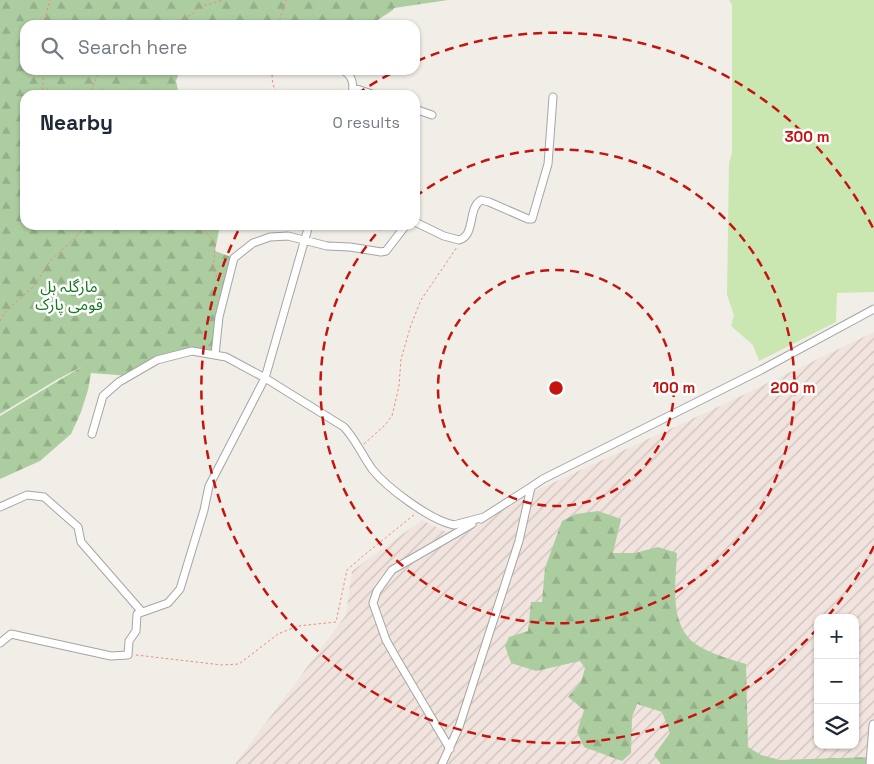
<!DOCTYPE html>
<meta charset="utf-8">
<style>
:root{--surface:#fff;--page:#f2f2f3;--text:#1f2937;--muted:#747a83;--line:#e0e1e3}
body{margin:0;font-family:"Space Grotesk","Noto Sans Arabic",sans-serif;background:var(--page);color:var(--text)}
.controls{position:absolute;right:15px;bottom:15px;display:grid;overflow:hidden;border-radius:10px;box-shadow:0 1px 4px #0004}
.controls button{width:45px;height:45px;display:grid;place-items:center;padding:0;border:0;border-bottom:1px solid var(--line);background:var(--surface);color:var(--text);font:25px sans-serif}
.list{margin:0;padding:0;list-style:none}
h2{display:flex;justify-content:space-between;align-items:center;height:65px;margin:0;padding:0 20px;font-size:21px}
h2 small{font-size:16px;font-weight:400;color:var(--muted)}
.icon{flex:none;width:28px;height:28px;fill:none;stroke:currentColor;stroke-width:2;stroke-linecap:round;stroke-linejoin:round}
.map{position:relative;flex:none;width:874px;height:764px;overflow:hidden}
.search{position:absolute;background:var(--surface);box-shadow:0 1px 4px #0004;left:20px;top:20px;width:400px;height:55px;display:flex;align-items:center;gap:12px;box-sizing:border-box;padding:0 18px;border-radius:15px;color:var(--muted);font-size:19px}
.panel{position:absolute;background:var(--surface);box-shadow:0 1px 4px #0004;left:20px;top:90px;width:400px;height:140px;border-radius:15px}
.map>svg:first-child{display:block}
.military{fill:url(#military-furrows);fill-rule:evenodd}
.grass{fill:#cae7b2}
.forest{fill:url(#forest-firs)}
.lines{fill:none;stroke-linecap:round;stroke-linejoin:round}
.minor-casing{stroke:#a5a5a5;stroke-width:9}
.tertiary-casing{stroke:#a5a5a5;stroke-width:11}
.path{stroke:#f18979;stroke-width:1;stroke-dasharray:2.5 2.5;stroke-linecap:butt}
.minor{stroke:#fff;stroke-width:7}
.tertiary{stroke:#fff;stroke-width:9}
.ring{fill:none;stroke:#c5130d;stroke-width:2.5;stroke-dasharray:9 6}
.labels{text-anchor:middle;stroke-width:5;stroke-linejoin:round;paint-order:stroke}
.park-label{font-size:16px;fill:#137b1f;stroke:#fff}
.centre{fill:#c5130d;stroke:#fff;stroke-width:2.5}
.ring-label{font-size:15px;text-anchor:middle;font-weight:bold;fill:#c5130d;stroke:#fff;stroke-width:5;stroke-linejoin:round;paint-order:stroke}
</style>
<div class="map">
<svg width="874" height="764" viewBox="0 0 874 764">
<defs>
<pattern id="military-furrows" width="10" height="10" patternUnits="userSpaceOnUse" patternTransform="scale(1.25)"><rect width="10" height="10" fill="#f1e3dd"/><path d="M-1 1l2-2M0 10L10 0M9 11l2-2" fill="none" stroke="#cec2bd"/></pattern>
<pattern id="forest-firs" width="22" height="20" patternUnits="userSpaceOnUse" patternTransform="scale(1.25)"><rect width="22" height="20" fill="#accda0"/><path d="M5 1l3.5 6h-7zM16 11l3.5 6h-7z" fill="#94b08a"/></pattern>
</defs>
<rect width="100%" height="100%" fill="#f1eee8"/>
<path class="military" d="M874,332V764H235L346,615L352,571L422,520L446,532L720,406ZM818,618H855V745H818Z"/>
<path class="grass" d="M729,0H874V292L837,293L836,322L759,361L753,345L731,326L734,315L727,295L729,163L732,153V5Z"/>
<path class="forest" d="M0,0H448L394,8L393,10L370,25H25V70H180L176,81L179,95H25V225H220L215,251L234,258L225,293L215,355L192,351L157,360L129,376L91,373L88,390L81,412L71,434L40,461L0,479V416L83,366L58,379L0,414Z
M598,511L621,519L613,553H635L658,547L677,553C676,579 670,614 687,636C697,650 729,659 746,664L748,747L761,755L779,760L872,757L871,764H661L654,755L670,733L662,712L637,704L632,717L631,753L622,761L584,747L577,732L584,710L568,697L581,682L585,668L580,661L536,671L511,663L505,646L509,637L528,631L531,602H542L545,568L562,521L576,514Z"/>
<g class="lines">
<g class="minor-casing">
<path id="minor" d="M342,70C353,75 354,84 352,95
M354,88L375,95
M415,109L432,115
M415,222L444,236L459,240C476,235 467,209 481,200L489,202L528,219H532L548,164L553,97
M215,355L219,317L234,258L253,243L270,237L288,236L327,246L350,247L381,252L386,251L406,225
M92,434L103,396L119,382L157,360L192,351L226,357L265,378L344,427C356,440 362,455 372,469C387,488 430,520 454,525L484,517
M0,507L27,495L44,497L78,527L81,542L142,612
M481,519L531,487
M0,643L11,634L111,656L128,655L129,641L136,631L137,614L168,603L180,589L204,510L209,486L265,378L309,225
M450,749L395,656L386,640L373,603L377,591L392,570L472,524
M442,764L459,727L519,541L531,487L543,479L761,370L874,309"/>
</g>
<g class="tertiary-casing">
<path id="tertiary" d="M871,764L874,725"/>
</g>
<path class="path" d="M43,25L50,0
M170,25L191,15L199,7L223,0
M278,25L286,0
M272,70C272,80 272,91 282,95
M42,95L44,70
M89,95L100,70
M288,95H300
M200,225L214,242L215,254L213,265L219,285
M0,321L6,311L35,285L50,261L79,234L85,225
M364,444L385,425L392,416L399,386L401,359L411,325L421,300L457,247
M136,655L222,665L239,664L278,634L298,626L336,622L347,570L363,556L415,514"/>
<use href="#minor" class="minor"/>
<use href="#tertiary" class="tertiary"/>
</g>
<g class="ring">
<circle cx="556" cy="388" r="118"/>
<path d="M415 197A237 237 0 1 1 383 226"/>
<path d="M874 546A355 355 0 0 1 828 616M818 628A355 355 0 0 1 240 227M357 94A355 355 0 0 1 398 70M417 61A355 355 0 0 1 874 230"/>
</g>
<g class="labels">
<g class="park-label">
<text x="69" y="292">مارگلہ ہل<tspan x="69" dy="18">قومی پارک</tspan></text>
</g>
</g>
<circle cx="556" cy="388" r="8" class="centre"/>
<g class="ring-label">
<text x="807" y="142">300 m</text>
<text x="674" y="393">100 m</text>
<text x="793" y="393">200 m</text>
</g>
</svg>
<div class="controls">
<button>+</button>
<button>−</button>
<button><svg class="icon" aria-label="layers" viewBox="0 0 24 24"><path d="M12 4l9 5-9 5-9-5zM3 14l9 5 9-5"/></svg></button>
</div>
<div class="search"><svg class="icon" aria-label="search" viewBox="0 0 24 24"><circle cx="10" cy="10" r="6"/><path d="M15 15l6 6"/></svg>Search here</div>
<section class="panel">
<h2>Nearby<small>0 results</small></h2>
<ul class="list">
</ul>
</section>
</div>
